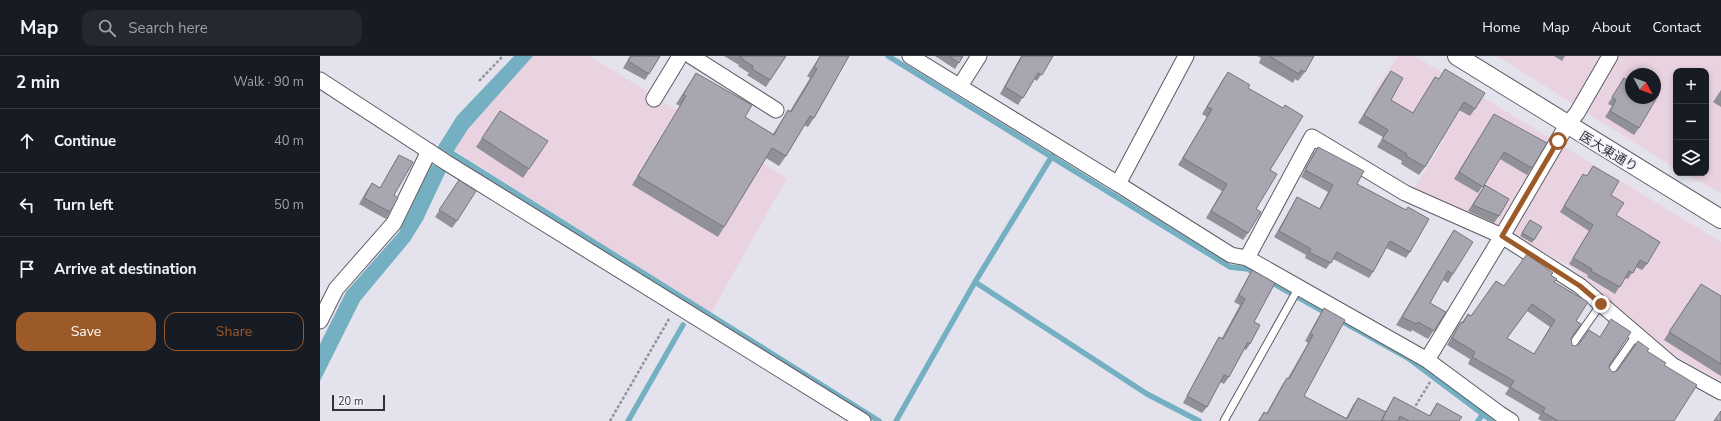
<!DOCTYPE html>
<meta charset="utf-8">
<style>
:root{--surface:#171b24;--page:#242831;--text:#f1f3f6;--muted:#9ea1a6;--line:#363941;--accent:#9d5a29}
body{margin:0;font-family:"Nunito Sans","Noto Sans JP",sans-serif;background:var(--page);color:var(--text)}
.controls{position:absolute;right:12px;top:12px;display:grid;overflow:hidden;border-radius:8px;box-shadow:0 2px 6px #0003}
.controls button{width:36px;height:36px;display:grid;place-items:center;padding:0;border:0;border-bottom:1px solid var(--line);background:var(--surface);color:var(--text);font:20px sans-serif}
.compass{position:absolute;left:1305px;top:12px;width:36px;height:36px;border-radius:50%;background:var(--surface);box-shadow:0 2px 6px #0003;rotate:131deg}
.scale{position:absolute;left:12px;bottom:10px;width:53px;box-sizing:border-box;padding-left:4px;border:2px solid #313034;border-top:0;font-size:11px;line-height:14px;white-space:nowrap;color:#313034;-webkit-text-stroke:3px #f1f1fb;paint-order:stroke}
.stop{position:absolute;width:12px;height:12px;margin:-9px;border:3px solid #9d5a29;border-radius:50%;background:#fff}
.stop.end{background:#9d5a29;border-color:#fff;box-shadow:0 1px 4px #0008}
.list{margin:0;padding:0;list-style:none}
h2{display:flex;justify-content:space-between;align-items:center;height:52px;margin:0;padding:0 16px;font-size:17px}
h2 small{font-size:13px;font-weight:400;color:var(--muted)}
.list li{display:grid;grid-template-columns:26px 1fr auto;gap:12px;align-items:center;box-sizing:border-box;height:64px;padding:0 16px;border-top:1px solid var(--line)}
.list b{display:block;font-size:15px;white-space:nowrap}
.list em{font-size:13px;font-style:normal;color:var(--muted)}
.actions{display:flex;gap:8px;padding:12px 16px}
.actions a{flex:1;padding:9px 0;border:1px solid var(--accent);border-radius:12px;text-align:center;font-size:14px;color:var(--accent)}
.actions .main{background:var(--accent);color:#fff}
.icon{flex:none;width:22px;height:22px;fill:none;stroke:currentColor;stroke-width:2;stroke-linecap:round;stroke-linejoin:round}
.map{position:relative;flex:none;width:1401px;height:365px;overflow:hidden}
header{display:flex;align-items:center;gap:24px;box-sizing:border-box;height:56px;padding:0 20px;background:var(--surface);border-bottom:1px solid var(--line)}
header strong{font-size:19px}
nav{display:flex;gap:22px;margin-inline-start:auto;font-size:14px}
.search{width:280px;height:36px;background:var(--page);display:flex;align-items:center;gap:10px;box-sizing:border-box;padding:0 14px;border-radius:12px;color:var(--muted);font-size:15px}
main{display:flex}
aside{flex:1;background:var(--surface)}
.map>svg:first-child{display:block}
.commercial{fill:#ead3e0;fill-rule:evenodd}
.water{fill:#74afc2}
.lines{fill:none;stroke-linecap:round;stroke-linejoin:round}
.stream{stroke:#74afc2;stroke-width:5.5}
.service-casing{stroke:#5c5c64;stroke-width:9}
.minor-casing{stroke:#5c5c64;stroke-width:17}
.tertiary-casing{stroke:#5c5c64;stroke-width:20}
.path{stroke:#93929a;stroke-width:2.5;stroke-dasharray:3 2;stroke-linecap:butt}
.service{stroke:#fff;stroke-width:7}
.minor{stroke:#fff;stroke-width:15}
.tertiary{stroke:#fff;stroke-width:18}
.wall{fill:#909098;fill-rule:evenodd}
.building{fill:#a8a7b1;stroke:#76757c;fill-rule:evenodd}
.route{stroke:#9d5a29;stroke-width:5}
.labels{text-anchor:middle;stroke-width:4;stroke-linejoin:round;paint-order:stroke}
.street-label{font-size:13px;fill:#313034;stroke:#f1f1fb}
</style>
<header>
<strong>Map</strong>
<div class="search"><svg class="icon" aria-label="search" viewBox="0 0 24 24"><circle cx="10" cy="10" r="6"/><path d="M15 15l6 6"/></svg>Search here</div>
<nav><a>Home</a><a>Map</a><a>About</a><a>Contact</a></nav>
</header>
<main>
<aside>
<h2>2 min<small>Walk · 90 m</small></h2>
<ul class="list">
<li><svg class="icon" aria-label="ahead" viewBox="0 0 24 24"><path d="M12 20V5M6 11l6-6 6 6"/></svg><div><b>Continue</b></div><em>40 m</em></li>
<li><svg class="icon" aria-label="left" viewBox="0 0 24 24"><path d="M17 20v-9H6M10 6l-5 5 5 5"/></svg><div><b>Turn left</b></div><em>50 m</em></li>
<li><svg class="icon" aria-label="arrive" viewBox="0 0 24 24"><path d="M6 21V4h12l-3 4 3 4H6"/></svg><div><b>Arrive at destination</b></div></li>
</ul>
<div class="actions"><a class="main">Save</a><a>Share</a></div>
</aside>
<div class="map">
<svg width="1401" height="365" viewBox="0 0 1401 365">
<rect width="100%" height="100%" fill="#e4e3ed"/>
<path class="commercial" d="M213,0H270L467,122L391,257L134,94L148,73Z
M1078,0H1095L1401,186V325L1346,295L1250,210L1177,171L1094,132L1124,84L1050,42Z
M1177,0H1401V137L1363,117H1386V15H1356V113ZM1311,18H1335V42H1311Z"/>
<path class="water" d="M194,0H213L148,73L130,101L117,92L137,60Z
M112,108L126,115L103,164L90,185L40,245L0,325V288L26,236L79,176Z"/>
<g class="lines">
<path class="stream" d="M568,0L910,211L928,213L937,218
M127,94L559,365
M949,225L1008,258
M655,226L827,338L879,365
M1018,263L1088,302L1172,365
M308,365L363,269
M576,365L655,226L732,100
M1158,365L1162,359"/>
<g class="service-casing">
<path id="service" d="M1250,292L1281,248
M1289,318L1317,278
M904,365L979,231"/>
</g>
<g class="minor-casing">
<path id="minor" d="M371,0L456,54
M590,0L798,128
M866,0L798,128L911,199L927,202L1107,304L1180,358L1191,365
M0,24L127,107L543,365
M640,30L659,0
M334,43L360,0
M927,202L992,81L1085,137L1182,180L1260,230L1352,309L1401,336
M0,265L16,233L74,167L109,95
M1107,304L1182,180L1247,69L1257,57L1290,0"/>
</g>
<g class="tertiary-casing">
<path id="tertiary" d="M1137,0L1401,163"/>
</g>
<path class="path" d="M159,25L183,0
M1093,354L1110,326
M290,365L349,263"/>
<use href="#service" class="service"/>
<use href="#minor" class="minor"/>
<use href="#tertiary" class="tertiary"/>
</g>
<path class="wall" d="M310,0H340L325,24L303,12Z
M404,0H466L446,31L427,19L429,17L418,10L419,9Z
M500,0H529L494,62L488,71L484,69L466,100L459,110L446,102L404,171L398,181L312,129L360,50L356,48L376,17L425,61L453,78L468,54L470,55L490,22L487,20Z
M615,0H643L635,13Z
M701,0H733L717,25L714,23L698,49L680,38Z
M937,0H994L985,16L978,25L975,23L973,27L939,7L941,2Z
M1234,0H1245L1242,5Z
M1125,13L1155,53L1150,60L1139,54L1105,111L1099,119L1081,108L1082,105L1057,91L1063,81L1038,67L1065,23L1071,15V44L1093,57L1115,21L1119,23Z
M908,16L928,32L950,114L928,177L923,184L886,162L902,135L858,109L887,61L882,58L903,23Z
M1304,22L1319,72L1314,79L1285,61L1292,50L1288,48Z
M1401,34V51L1393,46Z
M180,55L209,113L203,122L156,91Z
M1174,58L1212,112L1207,119L1180,103L1158,137L1134,123Z
M998,91L1037,128L1086,154L1088,151L1090,196L1086,202L1066,192L1053,216L1049,222L1013,203L1006,213L985,202L986,199L954,181L973,148L977,141L999,153L1008,136L981,121L993,98Z
M79,99L74,139L70,156L66,163L39,148L47,134L52,127L60,132L75,105Z
M1273,110L1291,139L1296,159L1327,208L1322,214L1316,211L1308,223L1305,222L1295,238L1267,221L1268,219L1249,208L1269,175L1240,156L1263,118L1267,120Z
M139,124L137,165L132,172L115,161Z
M1165,129L1179,160L1174,167L1148,155Z
M1208,167L1214,184L1212,187L1200,180Z
M1134,174L1133,218L1128,227L1123,224L1110,247L1126,256L1108,283L1092,274L1091,276L1076,269L1128,183Z
M932,214L934,266L930,288L926,294L924,293L909,321L904,328L900,326L887,351L882,357L863,347L895,288L899,281L902,282L920,249L914,246L928,221Z
M1231,219L1234,226L1256,265L1251,282L1252,289L1255,290L1280,281L1291,263L1290,308L1289,311L1291,315L1294,316L1298,314L1327,295L1344,309L1354,365H1222L1218,363L1220,359L1185,338L1189,332L1148,308L1150,303L1127,289L1136,273L1141,266H1142L1148,258L1151,260L1184,230ZM1207,255L1230,271L1214,298L1187,282Z
M1375,236L1400,240L1401,239V320L1344,284Z
M1004,252L984,340L1026,362L1033,349L1038,342L1065,356L1074,341L1109,360L1117,347L1139,365H938L944,356L946,358L962,329L967,322H968L988,287L985,285L999,260Z"/>
<path class="building" d="M311,0H340L329,18L308,5Z
M419,0H466L450,24L432,13L433,10L423,4V3Z
M500,0H529L494,62L490,60L466,100L452,92L404,171L318,120L366,40L363,39L376,17L432,49L425,61L454,79L468,54L471,56L497,13L494,11Z
M629,0H643L639,7Z
M702,0H733L722,19L718,17L703,42L685,31Z
M949,0H994L985,16L981,14L979,18Z
M1125,13L1165,37L1155,53L1144,46L1105,111L1086,100L1087,98L1062,83L1068,74L1044,59L1071,15L1083,22L1071,44L1093,57L1115,21L1119,23Z
M908,16L930,29L928,32L963,52L965,49L983,60L950,114L957,118L936,153L941,156L928,177L891,155L907,128L863,102L892,53L887,51Z
M1304,22L1311,27V42H1335V36L1339,38L1319,72L1290,55L1296,44L1292,41Z
M180,55L228,85L209,113L162,82Z
M1174,58L1227,87L1212,112L1184,96L1163,131L1139,116Z
M998,91L1044,115L1037,128L1086,154L1088,151L1109,163L1090,196L1070,185L1053,216L1017,196L1011,207L989,196L991,193L959,175L977,141L1000,153L1013,129L985,114Z
M79,99L93,106L74,139L78,142L70,156L44,142L52,127L60,132Z
M1273,110L1299,125L1291,139L1304,147L1296,159L1340,186L1327,208L1320,204L1313,217L1309,215L1300,231L1271,215L1272,213L1253,202L1273,169L1244,150L1263,118L1267,120Z
M139,124L156,135L137,165L119,154Z
M1165,129L1189,143L1179,160L1153,149Z
M1210,164L1222,171L1214,184L1202,177Z
M1134,174L1153,186L1133,218L1128,215L1110,247L1126,256L1114,275L1098,266L1096,268L1082,261Z
M1207,198L1233,217L1231,219L1237,223L1234,226L1268,246L1256,265L1261,268L1251,282L1252,289L1255,290L1259,288L1269,274L1280,281L1291,263L1311,276L1290,308L1289,311L1291,315L1294,316L1298,314L1318,285L1329,293L1327,295L1346,307L1344,309L1377,329L1354,365H1238L1223,356L1225,352L1190,331L1194,325L1152,301L1155,296L1132,282L1141,266L1143,267L1148,258L1151,260L1176,225L1184,230ZM1212,248L1235,264L1214,298L1187,282Z
M932,214L955,227L934,266L940,269L930,288L928,286L909,321L904,319L887,351L867,340L899,281L903,283L925,243L919,239Z
M1381,228L1401,240V308L1349,276Z
M1004,252L1025,264L984,340L1027,363L1038,342L1066,356L1061,365H939L944,356L947,358L967,322L969,323L993,279L990,278Z
M1074,341L1110,360L1117,347L1142,361L1139,365H1089L1080,360L1078,365H1065L1062,364Z
M1401,355V365H1394Z"/>
<g class="lines">
<path class="route" d="M1238,85L1182,180L1260,230L1281,248"/>
</g>
<g class="labels">
<g class="street-label">
<text transform="translate(1289 95) rotate(31)" y="5">医大東通り</text>
</g>
</g>
</svg>
<div class="controls">
<button>+</button>
<button>−</button>
<button><svg class="icon" aria-label="layers" viewBox="0 0 24 24"><path d="M12 4l9 5-9 5-9-5zM3 14l9 5 9-5"/></svg></button>
</div>
<svg class="compass" viewBox="-18 -18 36 36"><path d="M0-13l5 13h-10z" fill="#e53935"/><path d="M0 13l5-13h-10z" fill="#9ea1a6"/></svg>
<div class="scale">20 m</div>
<div class="stop" style="left:1238px;top:85px"></div>
<div class="stop end" style="left:1281px;top:248px"></div>
</div>
</main>
